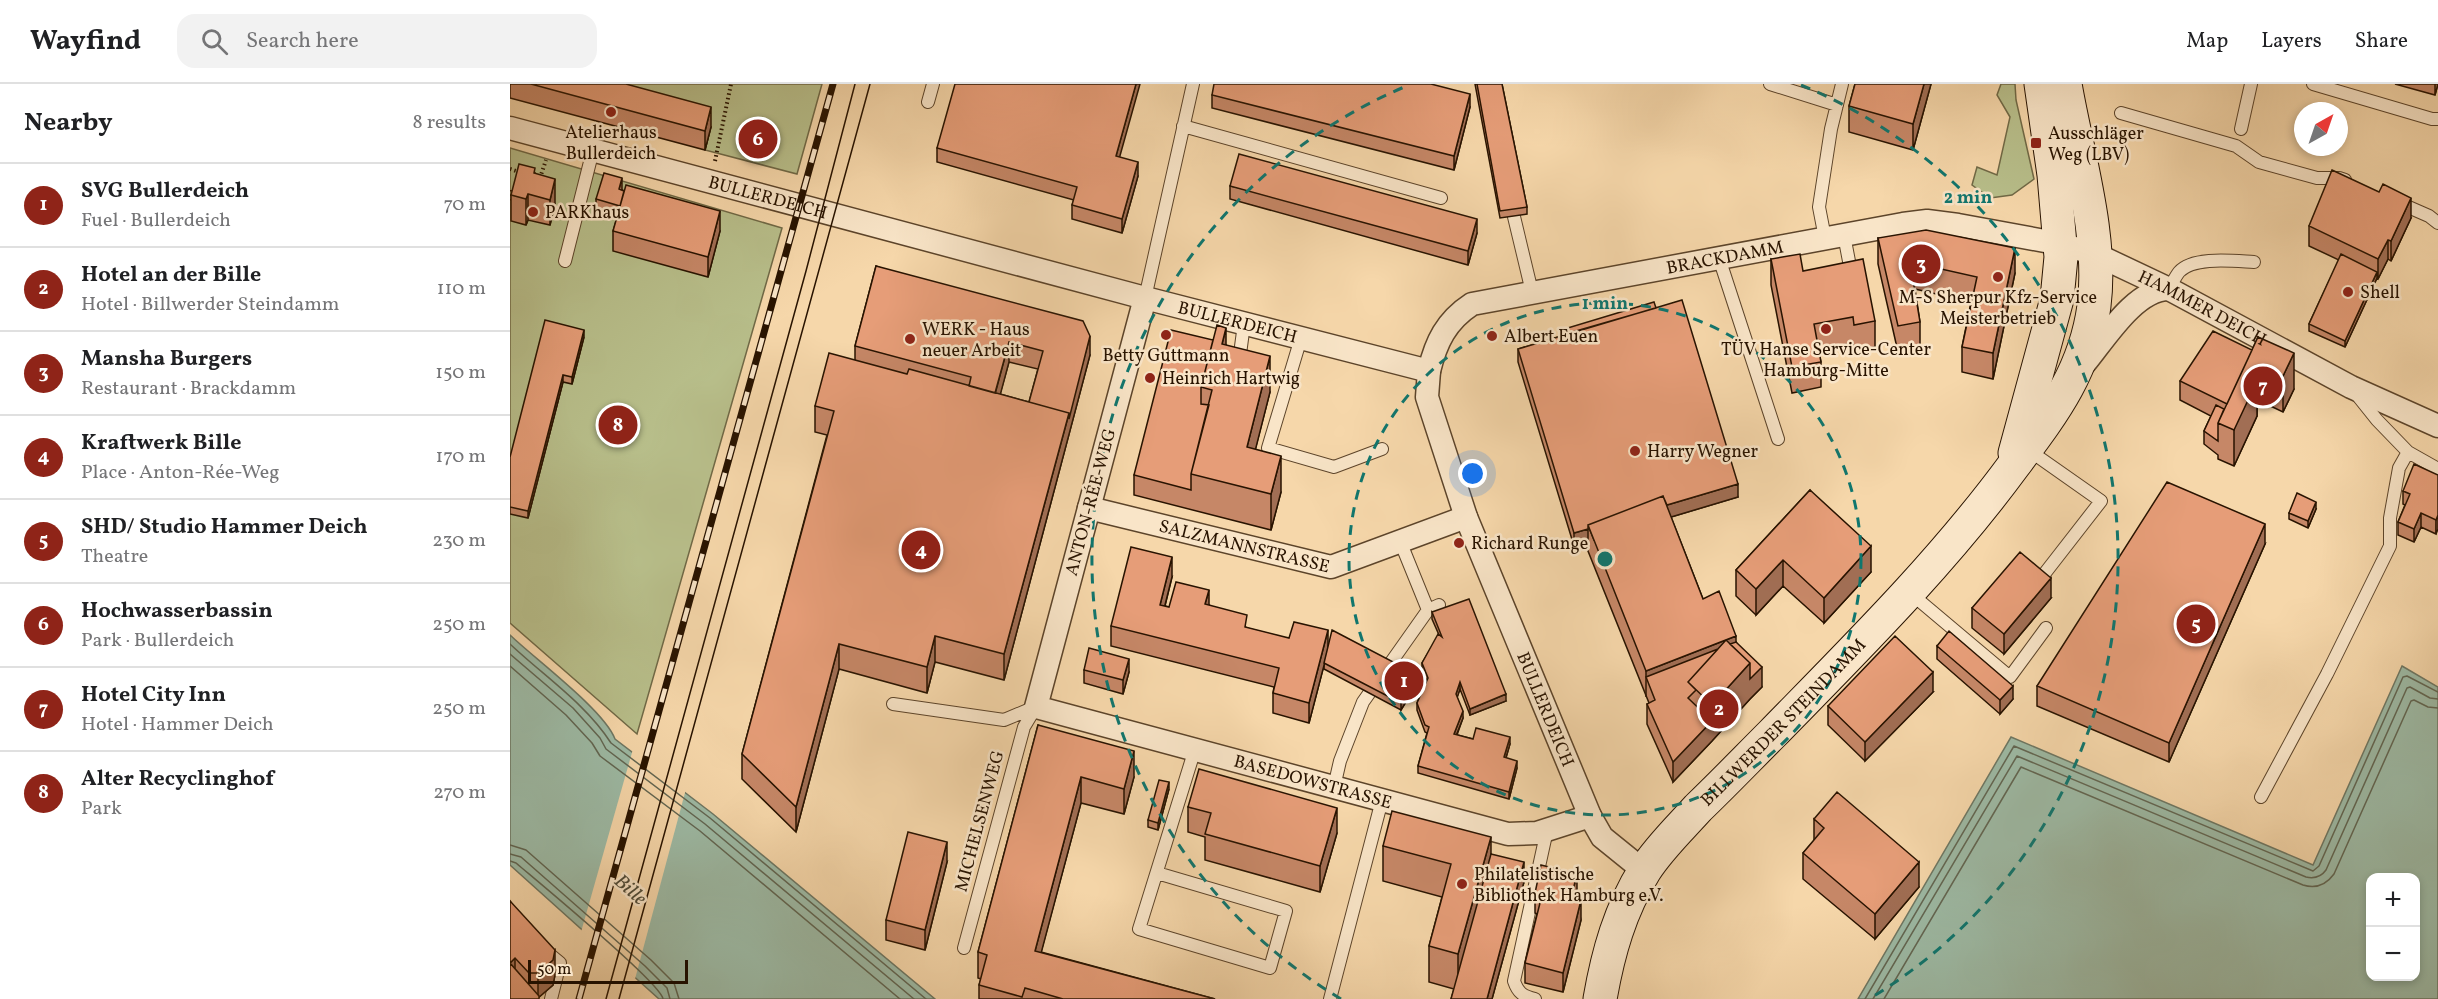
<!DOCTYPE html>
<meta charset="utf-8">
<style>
:root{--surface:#fff;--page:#f2f2f2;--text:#202124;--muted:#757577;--line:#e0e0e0;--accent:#8f2418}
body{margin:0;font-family:Vollkorn,serif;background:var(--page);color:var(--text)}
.controls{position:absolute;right:18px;bottom:18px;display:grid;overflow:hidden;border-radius:12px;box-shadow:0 3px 9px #0003}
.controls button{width:54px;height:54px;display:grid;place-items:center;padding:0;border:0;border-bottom:2px solid var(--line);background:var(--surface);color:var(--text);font:30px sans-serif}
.compass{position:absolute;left:1784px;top:18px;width:54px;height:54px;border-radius:50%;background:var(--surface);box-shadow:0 3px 9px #0003;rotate:40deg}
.scale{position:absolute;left:18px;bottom:15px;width:160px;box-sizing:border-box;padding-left:6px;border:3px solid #281300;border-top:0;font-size:16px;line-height:21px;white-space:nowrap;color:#281300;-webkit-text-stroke:4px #f9e5c8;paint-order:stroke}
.you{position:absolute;left:963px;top:390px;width:21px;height:21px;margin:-15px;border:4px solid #fff;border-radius:50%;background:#1a73e8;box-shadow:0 0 0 9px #1a73e833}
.badge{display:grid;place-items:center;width:39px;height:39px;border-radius:50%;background:var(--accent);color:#fff;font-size:20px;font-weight:700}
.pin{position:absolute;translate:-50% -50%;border:3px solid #fff;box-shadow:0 2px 6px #0006}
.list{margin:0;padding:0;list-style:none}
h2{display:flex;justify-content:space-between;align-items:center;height:78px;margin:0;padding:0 24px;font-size:26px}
h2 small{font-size:20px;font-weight:400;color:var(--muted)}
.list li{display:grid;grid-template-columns:39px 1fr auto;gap:18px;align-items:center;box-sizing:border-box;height:84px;padding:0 24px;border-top:2px solid var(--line)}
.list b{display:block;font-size:22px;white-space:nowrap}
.list p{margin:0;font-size:20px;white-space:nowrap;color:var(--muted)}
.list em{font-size:20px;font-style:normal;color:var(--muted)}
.icon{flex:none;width:33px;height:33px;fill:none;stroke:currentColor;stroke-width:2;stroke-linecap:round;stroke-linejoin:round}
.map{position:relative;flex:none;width:1928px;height:915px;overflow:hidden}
header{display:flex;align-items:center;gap:36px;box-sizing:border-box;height:84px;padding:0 30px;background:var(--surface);border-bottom:2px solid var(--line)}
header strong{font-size:28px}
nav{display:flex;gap:33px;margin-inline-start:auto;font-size:21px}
.search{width:420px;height:54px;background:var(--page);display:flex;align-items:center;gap:15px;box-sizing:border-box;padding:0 21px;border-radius:18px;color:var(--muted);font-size:22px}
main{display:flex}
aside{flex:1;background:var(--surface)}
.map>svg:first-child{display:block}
.green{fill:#b8bf8b;stroke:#706946;stroke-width:1.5}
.water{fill:#9dbaa5;stroke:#6e7763;stroke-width:1.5;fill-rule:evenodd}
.pier{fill:#f6d7aa}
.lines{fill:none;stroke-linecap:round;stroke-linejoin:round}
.shore{stroke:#626652;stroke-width:1.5}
.lane-casing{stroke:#5c442a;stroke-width:14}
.street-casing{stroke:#5c442a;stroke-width:25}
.secondary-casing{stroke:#281300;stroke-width:35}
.path{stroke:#281300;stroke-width:4;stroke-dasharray:1.5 3;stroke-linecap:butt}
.lane{stroke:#f9e5c8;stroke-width:12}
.street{stroke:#f9e5c8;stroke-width:22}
.secondary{stroke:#f9e5c8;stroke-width:33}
.tram{stroke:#281300;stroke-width:1.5}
.rail-casing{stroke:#281300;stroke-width:7}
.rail{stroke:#f9e5c8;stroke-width:4.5;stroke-dasharray:14;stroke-linecap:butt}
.wall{fill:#c68767;stroke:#281300;stroke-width:1.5;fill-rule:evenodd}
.shaded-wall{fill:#a16e54;stroke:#281300;stroke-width:1.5}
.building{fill:#e69d78;stroke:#281300;stroke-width:1.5}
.ring{fill:none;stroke:#0f766e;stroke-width:3;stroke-dasharray:10 8}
.poi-dot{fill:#8f2418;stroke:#f9e5c8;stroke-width:2}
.labels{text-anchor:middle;stroke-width:5;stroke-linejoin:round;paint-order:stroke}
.poi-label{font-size:18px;fill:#281300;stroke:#f9e5c8;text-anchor:start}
.street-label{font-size:18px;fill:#281300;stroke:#f9e5c8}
.water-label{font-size:20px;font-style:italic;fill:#514d3a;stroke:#f9e5c8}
.centre{fill:#0f766e;stroke:#f9e5c8;stroke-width:3}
.ring-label{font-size:18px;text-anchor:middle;font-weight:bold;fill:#0f766e;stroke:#f9e5c8;stroke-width:5;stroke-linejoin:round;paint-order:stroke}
</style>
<header>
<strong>Wayfind</strong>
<div class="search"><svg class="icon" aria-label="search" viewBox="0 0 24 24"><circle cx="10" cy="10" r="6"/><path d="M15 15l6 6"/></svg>Search here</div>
<nav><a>Map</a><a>Layers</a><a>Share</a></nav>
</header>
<main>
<aside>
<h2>Nearby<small>8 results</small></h2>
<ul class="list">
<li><span class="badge">1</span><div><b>SVG Bullerdeich</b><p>Fuel · Bullerdeich</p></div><em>70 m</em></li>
<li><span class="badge">2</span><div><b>Hotel an der Bille</b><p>Hotel · Billwerder Steindamm</p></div><em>110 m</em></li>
<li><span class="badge">3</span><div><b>Mansha Burgers</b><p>Restaurant · Brackdamm</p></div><em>150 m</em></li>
<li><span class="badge">4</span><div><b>Kraftwerk Bille</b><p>Place · Anton-Rée-Weg</p></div><em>170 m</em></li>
<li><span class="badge">5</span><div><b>SHD/ Studio Hammer Deich</b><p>Theatre</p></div><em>230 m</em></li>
<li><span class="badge">6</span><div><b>Hochwasserbassin</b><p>Park · Bullerdeich</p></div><em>250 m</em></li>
<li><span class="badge">7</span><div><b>Hotel City Inn</b><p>Hotel · Hammer Deich</p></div><em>250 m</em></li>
<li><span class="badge">8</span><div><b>Alter Recyclinghof</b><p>Park</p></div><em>270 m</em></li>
</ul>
</aside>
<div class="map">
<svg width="1928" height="915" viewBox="0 0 1928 915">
<rect width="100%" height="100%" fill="#f6d7aa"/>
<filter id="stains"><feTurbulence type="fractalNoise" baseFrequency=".00333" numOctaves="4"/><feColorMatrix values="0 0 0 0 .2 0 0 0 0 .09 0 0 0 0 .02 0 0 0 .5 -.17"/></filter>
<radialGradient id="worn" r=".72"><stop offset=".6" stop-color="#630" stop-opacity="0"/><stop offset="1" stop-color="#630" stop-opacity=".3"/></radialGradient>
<path class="green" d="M42,0H312L287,90L195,66L201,43Z
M1491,0H1505L1506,16L1524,95L1502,111L1480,114L1462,101L1467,83L1487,91L1500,33L1487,11Z
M0,64L272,144L127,650L0,539Z"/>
<path class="water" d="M0,551C25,575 94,626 105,655L203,730L425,915H149L0,781Z
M1892,582L1928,603V915H1348L1501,653L1803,781ZM1860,794H1906V892H1860Z"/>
<path class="pier" d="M123,665L176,705L125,895L71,848Z"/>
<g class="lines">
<path class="shore" d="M0,560C34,592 76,620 101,659L200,734L416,915
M0,570L63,624L90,654L96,665L195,740L404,915
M0,582L56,631L82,659L90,672L190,747L390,915
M0,761L16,766L141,876L164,899L169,915
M0,770L11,773L135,882L157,904L160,915
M0,777L6,779C27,797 151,899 153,915
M1355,915L1504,662L1803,787L1809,782L1893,593L1897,592L1928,608
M1363,915L1507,672L1796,793C1805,795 1811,793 1816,786L1897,604L1900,603L1920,614L1928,615
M1374,915L1511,683L1793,801C1806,805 1816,801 1824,790L1901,617L1904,616L1918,623L1928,624"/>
<g class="lane-casing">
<path id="lane" d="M1260,0L1327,21
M1803,0L1922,35H1928
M418,18L423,0
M1611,29L1726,62L1749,78L1807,94H1829L1835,96
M673,42L931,114
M1731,45L1741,0
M1000,116L1022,208
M1887,118L1919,132L1928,139
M1334,151L1342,193
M1315,154L1309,123L1321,45L1332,0
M1209,174L1268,355
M55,177L83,66
M1659,205C1662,200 1665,193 1669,188C1683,172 1724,177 1744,178
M635,214L683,0
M734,240L730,270L737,276
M791,254L758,364L824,383L872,365
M1847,311L1867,336L1898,368L1928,385
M1517,365L1591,417L1535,489
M890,457L918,526L929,521
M1399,508L1500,593L1536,544
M383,620L494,636L525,623
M824,703L830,677L853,618L918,526
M1751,713L1817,590L1880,462V434L1889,384L1898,368
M647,789L776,827L760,884L629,845L685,665
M454,864L514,643L526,623
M33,865L50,879L41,915
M820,915L872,716
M1025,915C1013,912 1008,909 1004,897L1037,746"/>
</g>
<g class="street-casing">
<g id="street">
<path id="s1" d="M0,44L635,214L919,287L917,313L956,433L1080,732L1092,753L1134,787"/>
<path id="s2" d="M635,214L526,623L998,750L1027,749L1080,732"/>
<path d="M1575,279C1595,255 1625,205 1659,205"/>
<path id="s3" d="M919,287C926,258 936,237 962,220L1393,140L1417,137L1448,141L1551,160L1585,170L1659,205L1841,303L1928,342"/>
<path id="s4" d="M579,424L821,483L956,433"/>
</g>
</g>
<g class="secondary-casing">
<g id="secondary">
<path d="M1505,369L1547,215L1551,173L1544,91L1531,0"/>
<path id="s5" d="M1090,915C1098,869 1110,826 1135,786C1149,764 1170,744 1188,724C1213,700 1237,675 1262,650C1346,564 1432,479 1504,381C1542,330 1575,288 1584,222C1593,152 1567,70 1555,0"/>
</g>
</g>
<path class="path" d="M205,77L221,0
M0,85L12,89
M30,94L36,76
M0,106V117"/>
<use href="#lane" class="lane"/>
<use href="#street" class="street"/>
<use href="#secondary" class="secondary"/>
<path class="tram" d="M96,915L296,187L345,0
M109,915L360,0"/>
<g class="rail-casing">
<path id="rail" d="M69,915L323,0"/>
</g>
<use href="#rail" class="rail"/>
</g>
<path class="wall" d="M0,0H116L201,43L195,66L0,14Z
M965,0H992L1017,123V130L990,134Z
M1345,0H1421L1403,66L1339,48V22Z
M1885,0H1928L1925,11Z
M702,11L960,23L944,86L702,24Z
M427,64L609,73L628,92L612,149L562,135V121L564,116L427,78Z
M25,89L45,120L40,141L18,136L16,141L1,137V111Z
M720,102L967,149L958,181L720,115Z
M112,106L210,147L198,193L103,167V147L107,134L86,129V115Z
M1901,134L1881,177L1878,175L1868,195L1867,194L1835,263L1799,247V240L1829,176L1799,162V142Z
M1368,154L1505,189L1483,295L1452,288V263L1461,218L1405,205L1410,238V263L1388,268L1368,180Z
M1261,175L1365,237V263L1344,267L1343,259L1308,265L1311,278V303L1282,309L1261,201Z
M366,182L580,271L494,596L425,578L417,609L329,585L286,748L232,695V670L317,351L305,348V322L345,276V262ZM499,278L528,285L519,318L490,310Z
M1146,224L1228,413L1161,433L1193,515L1226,558L1252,603L1240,615L1202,657L1163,698L1137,640V620L1139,619L1078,467V458L1064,462L1008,278V265L1051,252V246Z
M74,253L62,300L53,298L18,434L0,430V373Z
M1748,253L1784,305L1773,328L1750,317L1747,323V332L1724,382L1708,375V371L1694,360V347L1701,332L1670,316V297L1742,266Z
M716,261L760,308L745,366L771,408L761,446L624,411V391Z
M1928,391L1926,450L1911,443L1904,458L1888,451V438L1895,421L1893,420V407Z
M1300,406L1361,488L1314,539L1273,502L1246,531L1226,512V486Z
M1806,425L1798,444L1779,435V429Z
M1755,460L1659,678L1527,622V602Z
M662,493L655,522L659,523L699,521L737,544L818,565L908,598L891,626L814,585V581L799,639L763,629V609L764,603L601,562V542Z
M1541,514L1494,570L1462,544V524Z
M922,528L996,617L960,631L950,605L947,613L953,634L947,651L963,655L1000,660L996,674L1007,684L999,715L908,689V682L917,649L915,648L907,626V619L917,597L912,586V579L929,551L922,535Z
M1427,562L1503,615L1490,630L1427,575Z
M574,586L619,588L613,610L574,599Z
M1423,608L1355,677L1318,641V622Z
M528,641L624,693L614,730L571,719L531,868L705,915H469V901L471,895L468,894V868Z
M659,705L648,746L638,743V736Z
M678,723L827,749L810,808L695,776V753L678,748Z
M1304,735L1409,803L1365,855L1293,795V769L1304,757Z
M873,762L981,770L1014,798L982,915H941L944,905L919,898V862L932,813L873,797Z
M437,778L415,866L376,856V836Z
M1025,809L1067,810L1066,815L1071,836L1053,908L1015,899V879L1027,830L1025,829Z
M0,817L45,891L43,901L29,913L0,915Z"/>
<path class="shaded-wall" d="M626,0H630L606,86V72Z
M1414,0H1421L1403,66V40Z
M1925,0H1928L1925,11Z
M960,10V23L944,86V72Z
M201,23V43L195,66V47Z
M628,78V92L612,149V135Z
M112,94V107L109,105Z
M45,95V120L40,141V116Z
M18,110V136L16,141V115Z
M1901,114V134L1881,177V157Z
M210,127V147L198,193V173Z
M967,135V149L958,181V167Z
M1878,156V175L1868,195V175Z
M1505,164V189L1483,295V269Z
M1867,188V194L1835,263V257Z
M716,244V280L712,260Z
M74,246V253L62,300V293Z
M580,252V271L494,596V570Z
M499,258V278L484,334V314Z
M1784,269V305L1773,328V292Z
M760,272V308L737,399V363Z
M1750,282V317L1747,323V332L1724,382V346L1723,343Z
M53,291V298L18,434V427Z
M771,372V408L761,446V410Z
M1228,400V413L1084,456L1079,444Z
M1806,418V425L1798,444V437Z
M1911,429V443L1904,458V445Z
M1928,431V445L1926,450V436Z
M1755,440V460L1659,678V659Z
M1078,445V458L1064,462V449Z
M1361,462V488L1314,539V514Z
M662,473V493L650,541V521Z
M1273,476V502L1246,531V505Z
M1541,494V514L1494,570V550Z
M699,506V526L695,520Z
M818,546V566L799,639V619Z
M425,552V578L417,609V583Z
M1226,552V577L1186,606L1136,593V613V587Z
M329,560V585L286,748V723Z
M619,575V588L613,610V596Z
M1240,579L1252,583V603L1240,615L1202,657L1163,698V678L1202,637V621Z
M1423,588V608L1355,677V658Z
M908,591V598L891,626V619Z
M950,598V605L946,617V610Z
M1503,602V615L1490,630V616Z
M996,610V617L960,631V625Z
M953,627V634L944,657V650Z
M1000,653V660L994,680V673Z
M624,667V693L614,730V705Z
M1007,677V684L999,715V708Z
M571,693V719L525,892V867Z
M659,698V705L648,746V739Z
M827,724V749L810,808V782Z
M981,753V789L948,906V870Z
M437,758V778L415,866V846Z
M1014,778V798L982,915H977Z
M1409,778V803L1365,855V830Z
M1067,790V810L1061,834V814Z
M1071,816V836L1053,908V889Z
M45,866V891L43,901L28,914V889Z
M5,874V900L0,879Z"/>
<path class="building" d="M21,0H116L201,23L195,47Z
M445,0H626L606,72L628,78L612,135L562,121L567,103L427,64Z
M704,0H921L960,10L944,72L702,11Z
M967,0H992L1017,123L990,127Z
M1345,0H1414L1403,40L1339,22Z
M729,70L967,135L958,167L720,102Z
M9,80L25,84L24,89L45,95L40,116L18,110L16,115L1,111Z
M1822,86L1869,108L1873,100L1901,114L1881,157L1878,156L1868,175L1799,142Z
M94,89L112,94L109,105L114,107L110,122L86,115Z
M116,101L210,127L198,173L103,147Z
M1416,146L1505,164L1483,269L1452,263L1467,193L1400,178L1410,238L1388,242L1368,154Z
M1290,170L1293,187L1353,175L1365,237L1344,241L1343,233L1304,240L1311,278L1282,283L1261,175Z
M1831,170L1867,188L1835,257L1799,240Z
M366,182L573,237L580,252L559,335V329L519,318L533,267L499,258L485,309L459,302L461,293L345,262Z
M1172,216L1228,400L1157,421L1153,412L1078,441V445L1064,449L1008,265Z
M1144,218L1146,224L1052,251L1051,246Z
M35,236L74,246L62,293L53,291L18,427L0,423V373Z
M707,241L716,244L712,260L760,272L737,363L771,372L761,410L681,390L702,306L691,303Z
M661,246L703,256L691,303V320L699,321L681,390V406L624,391Z
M1703,247L1742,266L1717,320L1670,297Z
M1748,253L1784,269L1773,292L1750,282L1743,295L1747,297L1724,346L1708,339Z
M319,269L397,290L399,285L559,329L494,570L425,552L417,583L329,560L286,723L232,670L324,327L305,322Z
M1706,321L1714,325L1708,339V357L1694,347Z
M1904,380L1928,391V431L1926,436L1911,429L1904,445L1888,438L1900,410L1893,407Z
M1657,398L1755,440L1659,659L1527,602Z
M1300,406L1361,462L1314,514L1273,476L1246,505L1226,486Z
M1787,409L1806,418L1798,437L1779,429Z
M1153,412L1193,515L1209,507L1226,552L1136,587L1078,441Z
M621,463L662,473L650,521L659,523L666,498L699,506L695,520L737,531L735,543L779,554L784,538L818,546L799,619L763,609L769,584L601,542Z
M1510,468L1541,494L1494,550L1462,524Z
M959,515L996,610L960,625L950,598L946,610L953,627L944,650L963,655L966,644L1000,653L994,673L1007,677L999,708L908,682L919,643L915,641L907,619L918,594L912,579L928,550L932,553L922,528Z
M822,546L908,591L891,619L814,579Z
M1439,547L1503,602L1490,616L1427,562Z
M1385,552L1423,588L1355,658L1318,622Z
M1216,556L1240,579L1202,621L1178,598Z
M1226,558L1252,583L1240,595V579L1220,560Z
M579,564L619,575L613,596L574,586Z
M1208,565L1178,598L1186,606L1178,614L1202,637L1163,678L1137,620L1145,616L1136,593Z
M528,641L624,667L614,705L571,693L525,867L705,915H553L515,904L512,913L469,901L477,871L468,868Z
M689,685L827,724L810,782L695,750L701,729L678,723Z
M649,696L659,698L648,739L638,736Z
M1327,708L1409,778L1365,830L1293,769L1314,744L1304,735Z
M882,727L981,753L948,870L919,862L941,780L873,762Z
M398,748L437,758L415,846L376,836Z
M981,770L1014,778L977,915H941Z
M1031,781L1067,790L1061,814L1071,816L1053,889L1015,879L1032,811L1025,809Z
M0,817L45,866L43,876L28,889H19L5,874L0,879Z
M0,879L29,912V915H0Z"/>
<g class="ring">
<circle cx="1095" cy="475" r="256"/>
<path d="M831 915A513 513 0 0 1 899 1M1291 1A513 513 0 0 1 1359 915"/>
</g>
<g class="poi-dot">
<circle cx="101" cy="28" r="6"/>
<rect x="1520" y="53" width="12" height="12" rx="3"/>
<circle cx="23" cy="128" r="6"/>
<circle cx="1488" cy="193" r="6"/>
<circle cx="1838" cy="208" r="6"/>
<circle cx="1316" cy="245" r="6"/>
<circle cx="656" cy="251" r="6"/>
<circle cx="982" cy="252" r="6"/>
<circle cx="400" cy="255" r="6"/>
<circle cx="640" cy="294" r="6"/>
<circle cx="1125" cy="367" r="6"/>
<circle cx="949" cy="459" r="6"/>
<circle cx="952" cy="800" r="6"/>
</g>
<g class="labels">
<g class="poi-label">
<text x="101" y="54" text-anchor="middle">Atelierhaus<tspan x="101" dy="21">Bullerdeich</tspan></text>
<text x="1538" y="55">Ausschläger<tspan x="1538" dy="21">Weg (LBV)</tspan></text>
<text x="35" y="134">PARKhaus</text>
<text x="1850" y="214">Shell</text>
<text x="1488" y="219" text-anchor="middle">M-S Sherpur Kfz-Service<tspan x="1488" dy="21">Meisterbetrieb</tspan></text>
<text x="412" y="251">WERK - Haus<tspan x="412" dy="21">neuer Arbeit</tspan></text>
<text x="994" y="258">Albert Euen</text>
<text x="1316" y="271" text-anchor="middle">TÜV Hanse Service-Center<tspan x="1316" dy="21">Hamburg-Mitte</tspan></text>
<text x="656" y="277" text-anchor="middle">Betty Guttmann</text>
<text x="652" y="300">Heinrich Hartwig</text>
<text x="1137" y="373">Harry Wegner</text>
<text x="961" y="465">Richard Runge</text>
<text x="964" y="796">Philatelistische<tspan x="964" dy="21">Bibliothek Hamburg e.V.</tspan></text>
</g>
<g class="street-label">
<text dy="6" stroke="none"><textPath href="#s1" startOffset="267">BULLERDEICH</textPath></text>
<text dy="6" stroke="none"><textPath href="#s3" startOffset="339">BRACKDAMM</textPath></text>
<text dy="6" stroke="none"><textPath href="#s3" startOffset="836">HAMMER DEICH</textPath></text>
<text dy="6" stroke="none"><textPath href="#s1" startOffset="753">BULLERDEICH</textPath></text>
<text transform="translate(580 418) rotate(-75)" y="6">ANTON-RÉE-WEG</text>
<text dy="6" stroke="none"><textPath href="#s4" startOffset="160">SALZMANNSTRASSE</textPath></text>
<text dy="6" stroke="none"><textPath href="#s1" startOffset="1311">BULLERDEICH</textPath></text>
<text dy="6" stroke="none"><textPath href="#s5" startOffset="340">BILLWERDER STEINDAMM</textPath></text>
<text dy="6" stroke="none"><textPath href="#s2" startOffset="710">BASEDOWSTRASSE</textPath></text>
<text transform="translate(469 737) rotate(-75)" y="6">MICHELSENWEG</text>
</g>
<g class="water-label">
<text transform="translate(121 805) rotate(42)" y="7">Bille</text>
</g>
</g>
<circle cx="1095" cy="475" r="9" class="centre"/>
<g class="ring-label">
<text x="1458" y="119">2 min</text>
<text x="1095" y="225">1 min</text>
</g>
<rect width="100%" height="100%" filter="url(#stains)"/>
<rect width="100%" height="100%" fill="url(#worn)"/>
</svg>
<div class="controls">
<button>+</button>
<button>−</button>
</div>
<svg class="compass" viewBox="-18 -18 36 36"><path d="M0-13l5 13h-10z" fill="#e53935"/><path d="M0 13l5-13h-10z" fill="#757577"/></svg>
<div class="scale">50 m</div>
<div class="you"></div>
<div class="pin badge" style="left:894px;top:597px">1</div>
<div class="pin badge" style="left:1209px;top:625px">2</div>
<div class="pin badge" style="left:1411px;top:180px">3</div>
<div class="pin badge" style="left:411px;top:466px">4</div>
<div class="pin badge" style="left:1686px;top:540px">5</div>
<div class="pin badge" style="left:248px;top:55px">6</div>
<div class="pin badge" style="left:1753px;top:302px">7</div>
<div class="pin badge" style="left:108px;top:341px">8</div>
</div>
</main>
